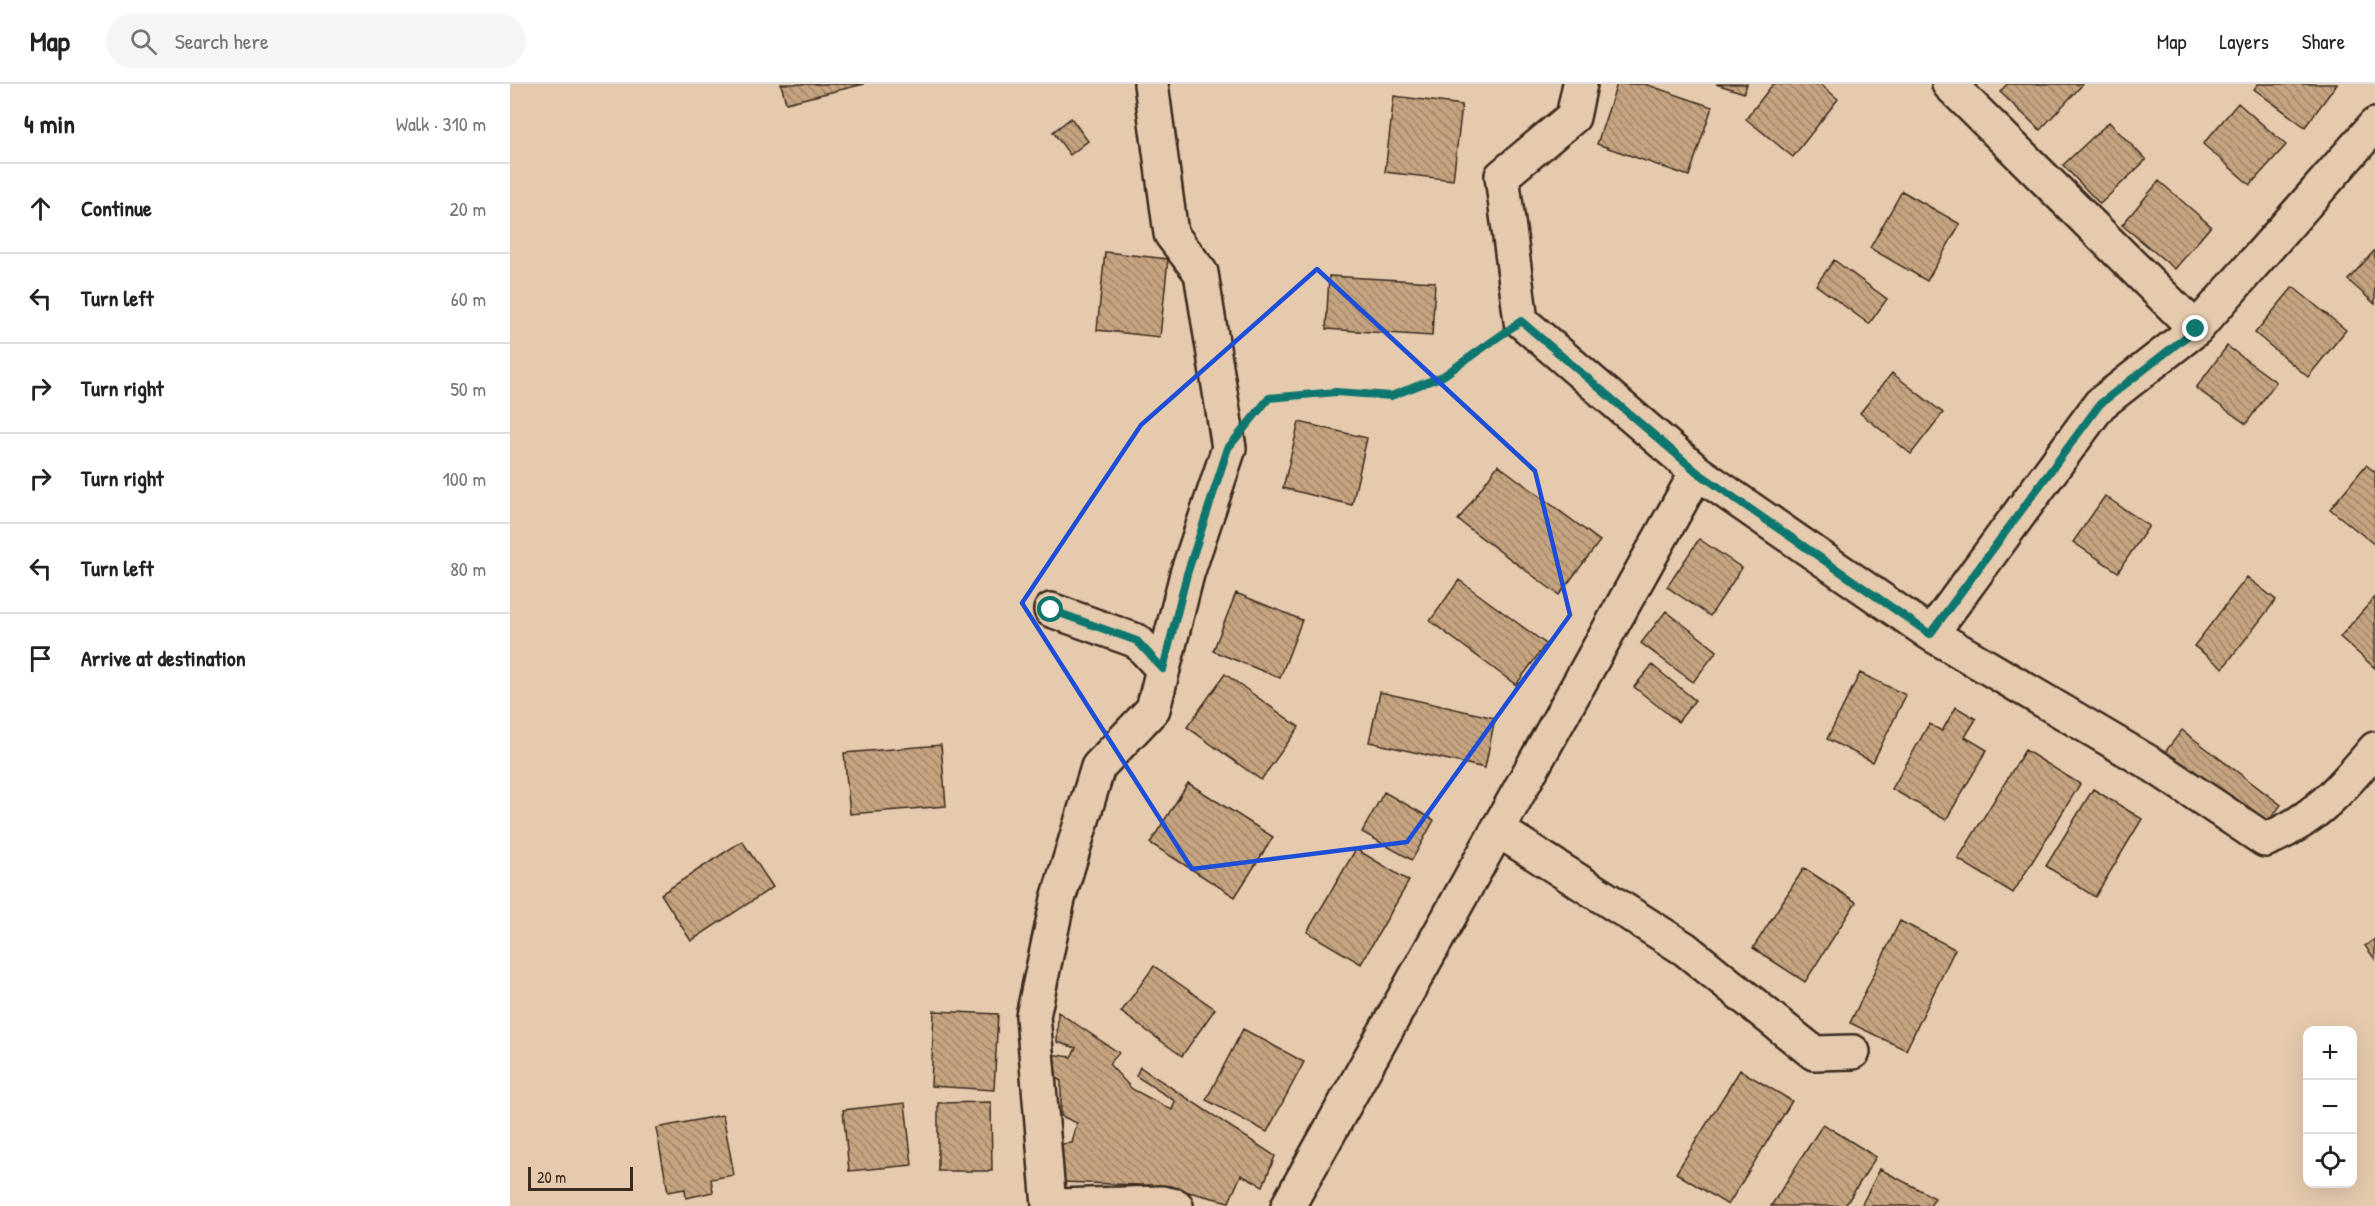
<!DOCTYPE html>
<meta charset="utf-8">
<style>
:root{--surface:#fff;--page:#f6f6f6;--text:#222;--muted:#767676;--line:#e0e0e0}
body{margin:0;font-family:"Patrick Hand",sans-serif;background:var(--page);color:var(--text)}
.controls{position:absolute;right:18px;bottom:18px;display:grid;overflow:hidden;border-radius:12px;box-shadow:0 6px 24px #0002}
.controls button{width:54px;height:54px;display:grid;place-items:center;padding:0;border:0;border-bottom:2px solid var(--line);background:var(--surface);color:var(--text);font:30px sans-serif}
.scale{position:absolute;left:18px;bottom:15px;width:105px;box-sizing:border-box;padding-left:6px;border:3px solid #3b2a1e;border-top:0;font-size:16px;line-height:21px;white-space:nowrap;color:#3b2a1e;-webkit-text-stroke:4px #e5caad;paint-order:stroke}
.stop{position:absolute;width:18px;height:18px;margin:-14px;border:4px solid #0f766e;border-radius:50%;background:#fff}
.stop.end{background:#0f766e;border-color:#fff;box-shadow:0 2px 6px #0008}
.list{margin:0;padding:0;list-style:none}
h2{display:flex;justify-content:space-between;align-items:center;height:78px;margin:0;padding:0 24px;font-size:26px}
h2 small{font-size:20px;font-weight:400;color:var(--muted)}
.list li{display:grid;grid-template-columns:39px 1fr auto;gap:18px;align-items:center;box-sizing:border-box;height:90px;padding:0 24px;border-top:2px solid var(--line)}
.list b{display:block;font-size:22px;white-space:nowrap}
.list em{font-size:20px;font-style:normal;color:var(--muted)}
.icon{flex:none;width:33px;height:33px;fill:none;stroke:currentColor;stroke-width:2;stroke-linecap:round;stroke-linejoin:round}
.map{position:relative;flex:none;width:1865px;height:1122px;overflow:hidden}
header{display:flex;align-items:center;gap:36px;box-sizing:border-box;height:84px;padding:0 30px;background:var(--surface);border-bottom:2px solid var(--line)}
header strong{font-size:28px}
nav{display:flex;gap:33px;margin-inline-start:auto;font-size:21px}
.search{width:420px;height:54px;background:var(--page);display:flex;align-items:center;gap:15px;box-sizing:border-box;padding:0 21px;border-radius:33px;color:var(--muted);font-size:22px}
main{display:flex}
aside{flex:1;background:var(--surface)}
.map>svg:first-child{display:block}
.building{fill:url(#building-back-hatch);stroke:#3b2a1e;stroke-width:1.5}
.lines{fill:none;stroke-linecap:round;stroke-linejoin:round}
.street-casing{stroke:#3b2a1e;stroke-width:38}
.path{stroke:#3b2a1e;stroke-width:4;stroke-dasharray:4.5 4.5;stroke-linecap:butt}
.street{stroke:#e5caad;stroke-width:33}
.route{stroke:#0f766e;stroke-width:8}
.marked{fill:none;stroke:#1d4ed8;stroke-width:4.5;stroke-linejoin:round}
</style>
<header>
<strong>Map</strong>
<div class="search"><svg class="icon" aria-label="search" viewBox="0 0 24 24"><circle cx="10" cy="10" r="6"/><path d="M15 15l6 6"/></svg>Search here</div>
<nav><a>Map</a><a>Layers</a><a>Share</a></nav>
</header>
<main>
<aside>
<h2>4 min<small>Walk · 310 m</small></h2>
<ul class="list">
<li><svg class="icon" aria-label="ahead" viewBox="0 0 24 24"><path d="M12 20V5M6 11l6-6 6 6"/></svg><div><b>Continue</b></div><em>20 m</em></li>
<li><svg class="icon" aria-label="left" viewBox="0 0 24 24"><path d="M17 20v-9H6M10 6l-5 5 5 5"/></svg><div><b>Turn left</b></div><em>60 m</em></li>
<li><svg class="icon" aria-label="right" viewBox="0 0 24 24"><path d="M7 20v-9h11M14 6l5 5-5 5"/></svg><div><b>Turn right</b></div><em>50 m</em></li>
<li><svg class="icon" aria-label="right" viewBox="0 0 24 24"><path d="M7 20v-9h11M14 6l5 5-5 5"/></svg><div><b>Turn right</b></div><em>100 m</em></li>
<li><svg class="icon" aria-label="left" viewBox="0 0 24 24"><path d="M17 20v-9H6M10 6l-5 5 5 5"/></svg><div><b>Turn left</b></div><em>80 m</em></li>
<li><svg class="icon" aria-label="arrive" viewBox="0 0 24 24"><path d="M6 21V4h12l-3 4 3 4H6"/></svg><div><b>Arrive at destination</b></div></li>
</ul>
</aside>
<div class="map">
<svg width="1865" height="1122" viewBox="0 0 1865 1122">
<defs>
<pattern id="building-back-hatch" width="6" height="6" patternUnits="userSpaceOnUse" patternTransform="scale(1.5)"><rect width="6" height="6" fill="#c6a480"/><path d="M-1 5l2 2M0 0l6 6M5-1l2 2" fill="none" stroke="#a28668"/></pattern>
</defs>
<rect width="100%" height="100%" fill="#e5caad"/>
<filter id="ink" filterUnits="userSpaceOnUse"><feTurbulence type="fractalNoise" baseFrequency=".0167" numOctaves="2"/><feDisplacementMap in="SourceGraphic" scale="12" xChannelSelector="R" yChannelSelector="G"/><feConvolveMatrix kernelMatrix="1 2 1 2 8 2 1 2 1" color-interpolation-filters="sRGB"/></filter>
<g filter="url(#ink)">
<path class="building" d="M271,0H354L276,19Z
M1107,0H1135L1202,23L1179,92L1087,60Z
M1206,0H1237L1234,9Z
M1263,0H1310L1328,15L1283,73L1236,35Z
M1497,0H1573L1530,46L1490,8Z
M1748,0H1827L1795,43L1744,5Z
M884,12L952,21L943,96L875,88Z
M1728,19L1776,61L1740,101L1693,60Z
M561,34L578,57L560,71L543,48Z
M1599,38L1636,76L1590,120L1553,81Z
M1649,97L1701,142L1665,185L1612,141Z
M1392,107L1450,140L1417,197L1360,164Z
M1865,166V220L1838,196Z
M595,168L658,175L650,253L587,246Z
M1324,176L1377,215L1359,240L1306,201Z
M819,192L925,198L922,252L816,245Z
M1783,203L1836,246L1798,293L1745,249Z
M1717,262L1766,298L1736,340L1686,304Z
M1382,289L1433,329L1401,370L1350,329Z
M789,338L857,354L842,421L773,404Z
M988,381L1090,457L1049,511L948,436Z
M1856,381L1865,388V461L1820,425Z
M1595,412L1639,442L1608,488L1563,458Z
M1189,455L1232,484L1200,532L1157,503Z
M1737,493L1766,516L1713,584L1684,562Z
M949,496L1036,560L1006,601L920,537Z
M726,509L792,536L770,594L703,567Z
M1865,513V584L1830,553Z
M1156,527L1207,567L1183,598L1131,559Z
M1142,581L1185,616L1168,638L1124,603Z
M1350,589L1396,611L1363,678L1317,655Z
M715,590L789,643L751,696L677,643Z
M870,608L985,634L975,684L859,658Z
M1446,623L1466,635L1455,653L1477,666L1436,736L1382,705L1419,640L1432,647Z
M1672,646L1771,721L1753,744L1655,668Z
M431,661L436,722L340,730L334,669Z
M1515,666L1570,700L1503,809L1448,775Z
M678,699L763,753L725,813L640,759Z
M1583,705L1632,735L1585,813L1536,782Z
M874,708L924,736L902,776L852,748Z
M232,757L263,803L181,857L151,810Z
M846,765L899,797L851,880L797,848Z
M1294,784L1346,818L1295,898L1243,864Z
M1390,837L1445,865L1396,966L1340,939Z
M1865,855V875L1855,862Z
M644,882L705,925L672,972L611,928Z
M424,927L488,930L484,1006L421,1002Z
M548,928L609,969L599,980L622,1005L662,1026L665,1017L626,992L630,983L765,1072L753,1102L731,1091L719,1118L654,1102L552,1098V1060L562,1059L567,1039L551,1032V997L537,989L540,970L561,973L566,964L547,958Z
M733,945L794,978L757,1048L696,1016Z
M1230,986L1282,1017L1218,1121L1166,1089Z
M481,1018L482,1087H428V1019Z
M395,1019L402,1081L339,1087L333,1026Z
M213,1031L224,1091L201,1095L203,1108L176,1114L175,1105L158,1108L146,1044Z
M1313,1040L1366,1073L1335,1122H1261Z
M1370,1085L1425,1114L1420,1122H1351Z"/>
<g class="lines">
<g class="street-casing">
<path id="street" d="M641,0L661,150L691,189L719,364L677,490L653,585
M1070,0L1063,33L992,92L1011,237L1187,388L1421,550L1643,681L1755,756C1804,737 1832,704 1865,665
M1439,0L1686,245
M1421,550L1590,320L1686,245L1865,41
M988,746L1175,865L1304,969L1343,968
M539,1122L523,932L548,815L588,683L643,625L653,585L627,557L541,526
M546,1122L651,1119L666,1122
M778,1122L1187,388"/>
</g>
<path class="path" d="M748,327L759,314L827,308L881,312L933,292L983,256"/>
<use href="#street" class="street"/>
</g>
</g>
<g class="lines" filter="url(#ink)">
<path class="route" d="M541,526L627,557L653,585L677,490L718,364L759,314L826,308L881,312L933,292L1011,237L1187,388L1420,550L1590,320L1686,245"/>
</g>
<path class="marked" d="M807,185L1025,387L1060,531L897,758L682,785L512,519L631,341Z"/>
</svg>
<div class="controls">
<button>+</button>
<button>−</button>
<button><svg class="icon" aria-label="locate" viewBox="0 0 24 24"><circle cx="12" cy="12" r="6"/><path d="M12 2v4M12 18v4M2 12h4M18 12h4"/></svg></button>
</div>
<div class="scale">20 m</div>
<div class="stop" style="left:541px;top:526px"></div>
<div class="stop end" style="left:1686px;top:245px"></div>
</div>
</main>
